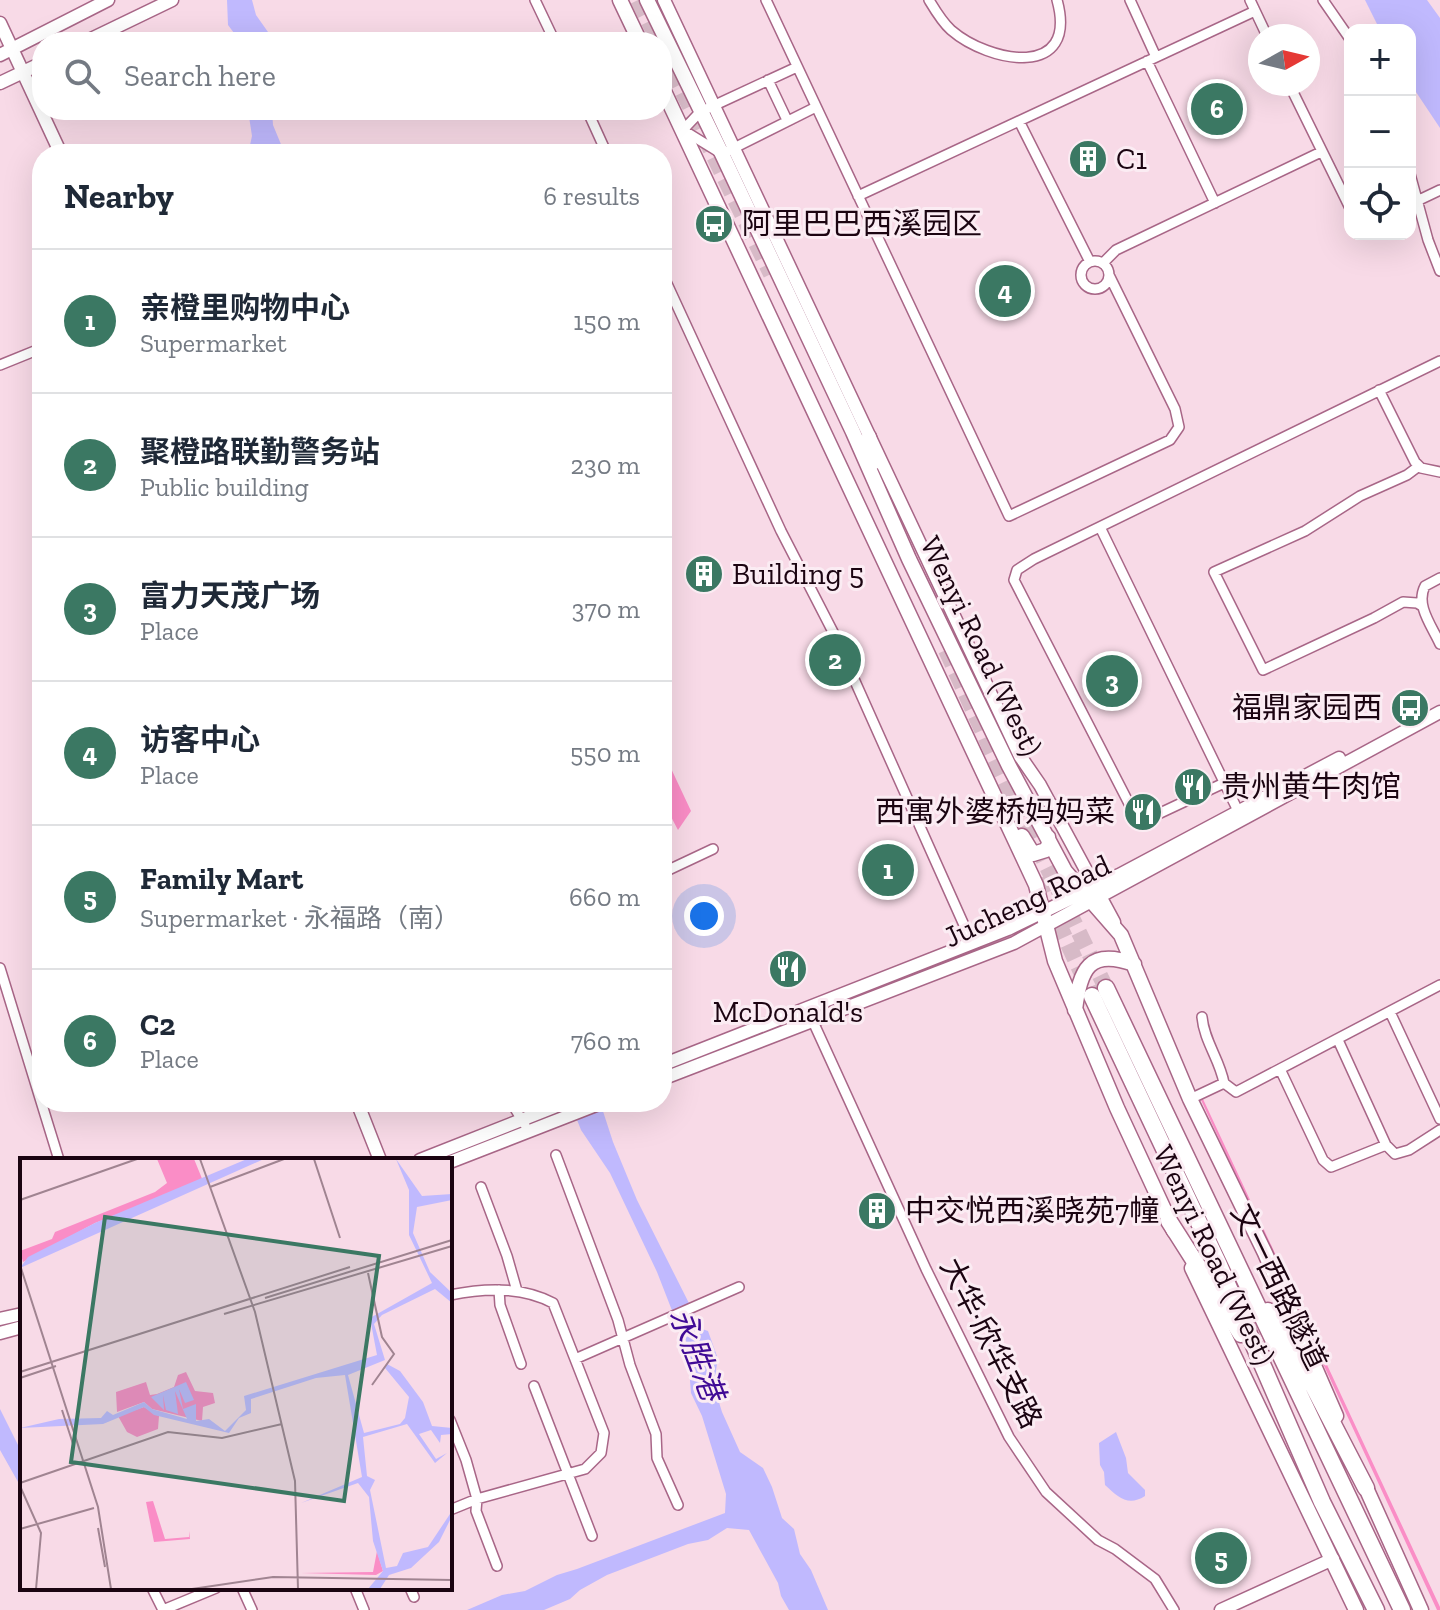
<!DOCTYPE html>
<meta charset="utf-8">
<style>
:root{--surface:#fff;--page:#f6f6f7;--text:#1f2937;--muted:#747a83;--line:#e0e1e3;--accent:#3b7863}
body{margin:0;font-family:"Zilla Slab","Noto Sans SC",serif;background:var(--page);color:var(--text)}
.controls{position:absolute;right:24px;top:24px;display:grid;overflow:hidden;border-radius:16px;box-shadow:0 8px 32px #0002}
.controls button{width:72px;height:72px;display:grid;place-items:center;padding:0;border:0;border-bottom:2px solid var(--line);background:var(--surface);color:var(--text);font:40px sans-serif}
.compass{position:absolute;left:1248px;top:24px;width:72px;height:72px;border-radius:50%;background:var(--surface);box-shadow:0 8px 32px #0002;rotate:82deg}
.you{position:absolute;left:704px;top:916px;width:28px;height:28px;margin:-20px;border:6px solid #fff;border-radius:50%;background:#1a73e8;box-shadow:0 0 0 12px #1a73e833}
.badge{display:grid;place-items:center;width:52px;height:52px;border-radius:50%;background:var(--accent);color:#fff;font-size:26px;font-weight:700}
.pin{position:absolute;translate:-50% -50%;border:4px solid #fff;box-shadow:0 2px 8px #0006}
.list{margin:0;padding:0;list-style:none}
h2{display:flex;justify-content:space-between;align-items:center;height:104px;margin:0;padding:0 32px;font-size:34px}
h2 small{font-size:26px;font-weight:400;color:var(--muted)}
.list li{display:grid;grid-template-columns:52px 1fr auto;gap:24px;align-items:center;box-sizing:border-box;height:144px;padding:0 32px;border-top:2px solid var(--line)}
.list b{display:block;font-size:30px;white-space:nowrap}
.list p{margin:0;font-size:26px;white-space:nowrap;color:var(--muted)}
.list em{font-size:26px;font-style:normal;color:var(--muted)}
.icon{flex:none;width:44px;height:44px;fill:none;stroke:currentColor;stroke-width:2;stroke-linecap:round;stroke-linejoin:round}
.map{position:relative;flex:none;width:1440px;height:1610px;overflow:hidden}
.search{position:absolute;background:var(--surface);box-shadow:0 8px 32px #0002;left:32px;top:32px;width:640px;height:88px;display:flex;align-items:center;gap:20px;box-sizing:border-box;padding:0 28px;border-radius:32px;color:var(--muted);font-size:30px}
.panel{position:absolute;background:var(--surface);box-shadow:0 8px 32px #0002;left:32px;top:144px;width:640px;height:968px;border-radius:32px}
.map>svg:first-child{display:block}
.green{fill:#fa8dc6}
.water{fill:#c0b9fe}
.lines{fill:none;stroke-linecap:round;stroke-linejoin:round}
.highway-tunnel{stroke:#d7bac7;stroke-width:16;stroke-dasharray:16 8;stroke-linecap:butt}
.street-casing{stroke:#a86687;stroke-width:12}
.secondary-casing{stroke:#a86687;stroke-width:15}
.primary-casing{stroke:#a86687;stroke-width:17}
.highway-casing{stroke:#a86687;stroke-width:19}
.street{stroke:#fff;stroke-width:9}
.secondary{stroke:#fff;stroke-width:12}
.primary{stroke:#fff;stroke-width:14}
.highway{stroke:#fff;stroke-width:16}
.labels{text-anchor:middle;stroke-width:6;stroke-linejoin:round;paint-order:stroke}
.poi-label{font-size:30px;fill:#1b0411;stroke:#fbecf3;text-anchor:start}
.street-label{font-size:30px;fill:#1b0411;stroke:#fbecf3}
.water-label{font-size:32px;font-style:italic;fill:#400a96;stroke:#fbecf3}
.inset-road{fill:none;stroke:#a08491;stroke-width:2}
.view{fill:#3b7863;fill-opacity:0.15;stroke:#3b7863;stroke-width:4}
.inset-edge{fill:none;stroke:#1b0411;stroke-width:4}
</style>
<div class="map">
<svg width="1440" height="1610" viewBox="0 0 1440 1610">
<rect width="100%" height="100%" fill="#f8dae7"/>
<path class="green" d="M668,762L691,811L678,830C667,809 653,785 668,762Z
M1203,1099L1440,1607V1610H1437L1201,1100Z"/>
<path class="water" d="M227,0H252L256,15L268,32L263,42H235L234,33L228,25Z
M1365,0H1427L1440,18V128L1410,83V30H1380Z
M248,110H272L273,125L285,154H248L252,136Z
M570,1102H600L613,1142L637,1200L702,1329L708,1331L718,1359L716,1370L720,1387L718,1399L722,1412L740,1452L763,1468L772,1487L782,1518L794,1529L800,1554L811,1570L828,1610H789L781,1596L778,1583L749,1530L727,1528L708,1540L688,1544L607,1575L580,1590L570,1599L544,1610H467L502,1595L525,1591L557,1575L577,1569L725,1513L726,1494L702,1416L691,1393L687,1343L680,1331L657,1272L610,1173L581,1130Z
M0,1409L22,1453V1489L0,1450Z
M1116,1432L1126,1458L1128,1473L1145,1490V1496C1128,1507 1118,1497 1105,1485L1104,1472L1100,1465L1099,1443Z"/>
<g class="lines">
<path class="highway-tunnel" d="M638,0L659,42
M662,49L771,274
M946,650L1001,772L1106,988
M1038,879L1092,996"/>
<g class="street-casing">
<path id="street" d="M535,0L555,42
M766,0L1009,516L1170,440L1179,427L1175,409L1109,275
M929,0C935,10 942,22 951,30C989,63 1079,80 1057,0
M1130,0L1156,57
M1250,0L1267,36
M1323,0L1350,39
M1147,61L1215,203
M797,67L700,112L683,130L722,154L816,107
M768,80L787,120
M1289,84L1350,208
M587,110L607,154
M1019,121L1090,262
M1410,174L1428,240L1440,271
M858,196L1255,11
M1417,201L1440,190
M1081 275a14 14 0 1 1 28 0a14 14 0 1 1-28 0Z
M1103,263L1116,250L1321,152
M662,273L781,531L833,632L972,943
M0,365L42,348
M1379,390L1415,462L1421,468L1440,472
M1419,466L1407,475L1360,496L1305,531L1214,572L1263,670L1374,618L1403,602L1417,603L1422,606
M1100,527L1241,817
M1440,578L1425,586C1415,605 1432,626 1440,644
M1224,783L1139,823L1014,580L1017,570L1034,559L1440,361
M662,873L713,849
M0,968L59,1160
M1390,1012L1440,1119
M810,1015L926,1269L1009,1437L1046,1492L1098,1540L1115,1549L1155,1579L1174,1610
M1338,1040L1386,1145L1395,1154L1409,1150L1440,1130
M1280,1069L1323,1160L1331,1167L1386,1145
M1224,1083L1236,1092L1440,985
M1190,1099L1224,1083C1220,1060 1204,1041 1202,1017
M511,1102L525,1125
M556,1155L618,1320L630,1365L656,1434L657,1458L678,1505
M481,1187L507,1256L517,1291
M499,1290L500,1305L521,1364
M450,1295C484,1288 522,1286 553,1303L575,1359
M534,1386L592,1536
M450,1420L466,1460L477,1499L476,1511L497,1566
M450,1510L477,1499L585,1469L601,1453L604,1433L575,1359L739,1287
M152,1588L163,1610
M242,1588L252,1610
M355,1588L364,1610
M410,1588L414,1597
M163,1610L216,1588"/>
</g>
<g class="secondary-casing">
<path id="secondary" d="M664,0L1020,756L1040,785L1114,922
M0,23L61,154
M85,42L172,0
M0,55L108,0
M0,83L42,63
M662,1065L1008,929L1119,875L1339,758
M662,1079L1014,943L1440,712
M357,1102L380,1160
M420,1160L567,1102
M450,1162L604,1102
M0,1319L22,1314
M0,1333L22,1327
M1221,1610L1333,1559"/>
</g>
<g class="primary-casing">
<path id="primary" d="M620,0L640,42
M647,0L722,154L853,432L909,559L1009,766L1065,871L1121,935L1190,1099L1265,1253L1336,1416
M662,87L1036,885L1055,961L1117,1108L1174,1231
M869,437L873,463
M1022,836L1033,854L1046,850L1049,844L1048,837
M1075,1010C1080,969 1089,948 1134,964
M1192,1268L1356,1610
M1362,1479L1421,1610"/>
</g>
<g class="highway-casing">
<path id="highway" d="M1106,988L1402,1610
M1092,996L1219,1265L1322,1502L1376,1610
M1169,1221L1241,1334
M1268,1311L1293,1347L1366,1488"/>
</g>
<use href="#street" class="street"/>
<use href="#secondary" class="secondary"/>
<use href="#primary" class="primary"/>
<use href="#highway" class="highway"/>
</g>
<defs>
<g id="building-disc" transform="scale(2)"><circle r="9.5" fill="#3b7863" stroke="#fbecf3"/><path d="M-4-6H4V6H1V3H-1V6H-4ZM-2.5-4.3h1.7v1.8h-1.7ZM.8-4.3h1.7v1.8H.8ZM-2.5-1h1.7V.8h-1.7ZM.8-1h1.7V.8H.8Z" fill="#fff"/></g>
<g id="bus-disc" transform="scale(2)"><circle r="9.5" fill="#3b7863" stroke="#fbecf3"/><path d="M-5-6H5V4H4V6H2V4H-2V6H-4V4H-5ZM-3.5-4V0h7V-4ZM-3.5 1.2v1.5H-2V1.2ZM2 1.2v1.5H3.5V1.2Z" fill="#fff"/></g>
<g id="restaurant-disc" transform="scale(2)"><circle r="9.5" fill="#3b7863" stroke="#fbecf3"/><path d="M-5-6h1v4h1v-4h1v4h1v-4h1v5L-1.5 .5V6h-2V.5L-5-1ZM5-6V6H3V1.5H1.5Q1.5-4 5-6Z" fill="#fff"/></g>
</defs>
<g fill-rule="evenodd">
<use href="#building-disc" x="1088" y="159"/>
<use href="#bus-disc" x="714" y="224"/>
<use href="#building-disc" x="704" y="574"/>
<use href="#bus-disc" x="1410" y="708"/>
<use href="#restaurant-disc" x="1193" y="787"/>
<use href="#restaurant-disc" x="1143" y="812"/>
<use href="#restaurant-disc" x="788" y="969"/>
<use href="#building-disc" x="877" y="1211"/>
</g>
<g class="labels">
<g class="poi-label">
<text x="1116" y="169">C1</text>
<text x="742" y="234">阿里巴巴西溪园区</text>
<text x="732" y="584">Building 5</text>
<text x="1382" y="718" text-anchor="end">福鼎家园西</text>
<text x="1221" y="797">贵州黄牛肉馆</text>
<text x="1115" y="822" text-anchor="end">西寓外婆桥妈妈菜</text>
<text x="788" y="1022" text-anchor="middle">McDonald's</text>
<text x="905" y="1221">中交悦西溪晓苑7幢</text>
</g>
<g class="street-label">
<text transform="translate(981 646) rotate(64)" y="10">Wenyi Road (West)</text>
<text transform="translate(1027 901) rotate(-25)" y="10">Jucheng Road</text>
<text transform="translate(1214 1255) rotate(64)" y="10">Wenyi Road (West)</text>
<text transform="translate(1279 1287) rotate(64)" y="10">文一西路隧道</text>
<text transform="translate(991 1343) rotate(63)" y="10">大华·欣华支路</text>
</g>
<g class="water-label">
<text transform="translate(697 1354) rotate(69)" y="11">永胜港</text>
</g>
</g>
<g transform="translate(20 1158)">
<rect width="432" height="432" fill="#f8dae7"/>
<path d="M137,1H174L183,23L75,65L3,104L0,93L32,81L35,74L135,34L147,25ZM166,214L175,233L193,235L195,245L183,249L182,263L132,251L124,244L97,254L96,234L126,224L130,237L137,236L154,229L158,217ZM124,249L139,258L138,271L117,279L107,274L98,258ZM133,343L145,381L169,379V373L170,381L134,384L126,344ZM357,393L363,413L356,417L281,415L353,414Z" fill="#fa8dc6"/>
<path d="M227,1H244L0,110L8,99L75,65ZM376,1L402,38L432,36V42L397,49L393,75L410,114L432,135V145L415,131L362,157L354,166L365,202L328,217L344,275L380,266L385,260L389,239L365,210L367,206L380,213L403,244L412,268L432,270V276L421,277L420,285L411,272L399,276L416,301L427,295L415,305L387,266L343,279L347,318L355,322L350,332L366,410L377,408L383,395L408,389L430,356L432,340V358L419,384L391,410L369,417L360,431H348L363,413L353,383L349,339L338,325L281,345L342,319L325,217L296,220L231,241V255L219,260L209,275L134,257L124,249L83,266L0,270L39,261L81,260L87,253L93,257L124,244L132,251L167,261L155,233L158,256L146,252L143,237L144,252L131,239L166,224L174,242L165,245L159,231L163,251L176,246V263L189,261L205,273L226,252L224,238L357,197L350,160L412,125L389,77V32Z" fill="#c0b9fe"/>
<path class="inset-road" d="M180,1L235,154L275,323L278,431M294,1L320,80M190,29L264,1M0,42L117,1M0,107L78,349L91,431M348,115L362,179L374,196L352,227M245,140L432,82M204,156L432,88M0,214L330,109M0,220L36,208M42,252L53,286M0,325L148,274L202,280L262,266M0,328L21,375L16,431M78,370L85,409M0,371L74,350M172,431L253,419L432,422"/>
<path class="view" d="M85,59L359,98L324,343L51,304Z"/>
<rect width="432" height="432" class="inset-edge"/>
</g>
</svg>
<div class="controls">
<button>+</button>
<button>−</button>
<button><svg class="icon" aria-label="locate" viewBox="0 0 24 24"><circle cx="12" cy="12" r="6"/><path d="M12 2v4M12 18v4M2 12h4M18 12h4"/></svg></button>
</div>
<svg class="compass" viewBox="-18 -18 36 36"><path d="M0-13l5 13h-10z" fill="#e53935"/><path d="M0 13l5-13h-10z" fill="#747a83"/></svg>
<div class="you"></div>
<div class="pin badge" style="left:888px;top:870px">1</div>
<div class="pin badge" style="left:835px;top:660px">2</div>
<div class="pin badge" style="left:1112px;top:681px">3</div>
<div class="pin badge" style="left:1005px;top:291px">4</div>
<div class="pin badge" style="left:1221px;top:1558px">5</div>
<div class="pin badge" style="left:1217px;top:109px">6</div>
<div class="search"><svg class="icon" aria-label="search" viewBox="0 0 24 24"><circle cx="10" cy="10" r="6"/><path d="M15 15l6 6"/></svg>Search here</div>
<section class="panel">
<h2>Nearby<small>6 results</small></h2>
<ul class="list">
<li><span class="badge">1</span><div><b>亲橙里购物中心</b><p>Supermarket</p></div><em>150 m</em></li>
<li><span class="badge">2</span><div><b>聚橙路联勤警务站</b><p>Public building</p></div><em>230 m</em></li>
<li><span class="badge">3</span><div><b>富力天茂广场</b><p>Place</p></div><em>370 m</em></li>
<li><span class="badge">4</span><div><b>访客中心</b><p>Place</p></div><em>550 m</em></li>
<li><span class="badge">5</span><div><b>Family Mart</b><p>Supermarket · 永福路（南）</p></div><em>660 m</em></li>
<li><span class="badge">6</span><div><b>C2</b><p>Place</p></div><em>760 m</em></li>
</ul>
</section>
</div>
